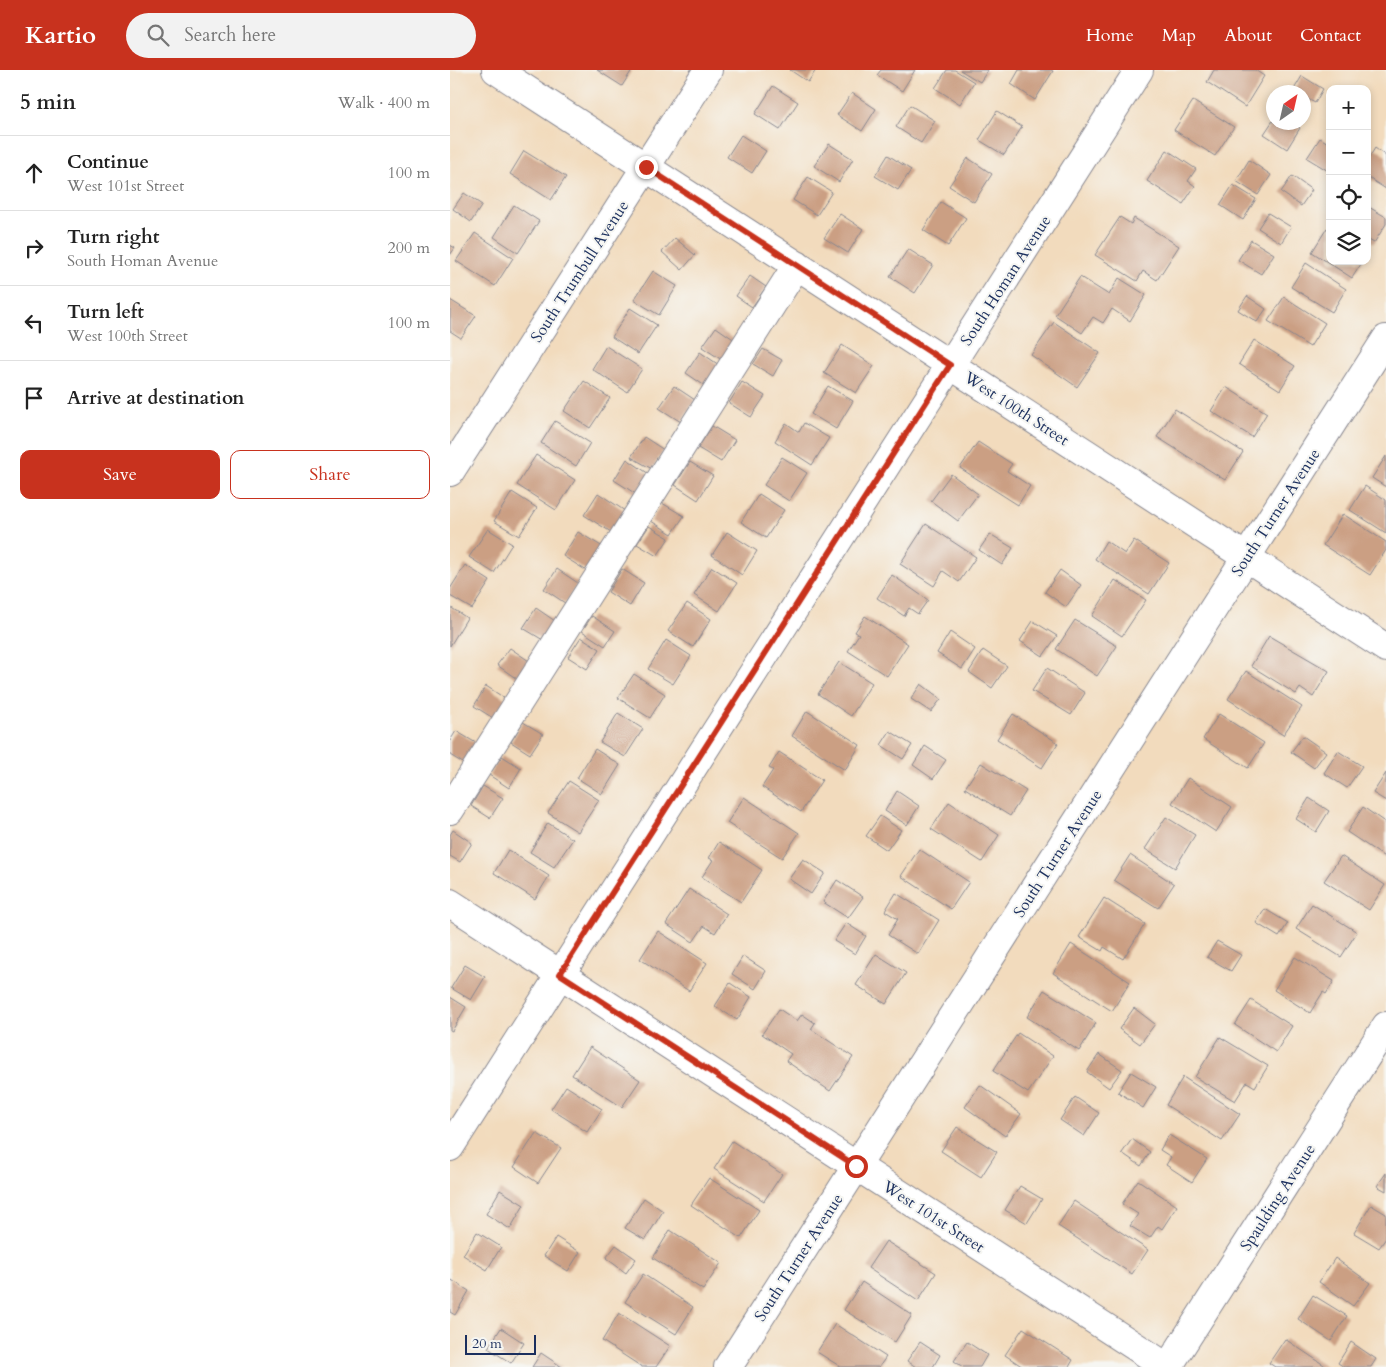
<!DOCTYPE html>
<meta charset="utf-8">
<style>
:root{--surface:#fff;--page:#f2f2f2;--text:#222;--muted:#767676;--line:#e0e0e0;--accent:#c8321e}
body{margin:0;font-family:Cardo,serif;background:var(--page);color:var(--text)}
.controls{position:absolute;right:15px;top:15px;display:grid;overflow:hidden;border-radius:10px;box-shadow:0 2px 8px #0003}
.controls button{width:45px;height:45px;display:grid;place-items:center;padding:0;border:0;border-bottom:1px solid var(--line);background:var(--surface);color:var(--text);font:25px sans-serif}
.compass{position:absolute;left:816px;top:15px;width:45px;height:45px;border-radius:50%;background:var(--surface);box-shadow:0 2px 8px #0003;rotate:34deg}
.scale{position:absolute;left:15px;bottom:12px;width:71px;box-sizing:border-box;padding-left:5px;border:2px solid #1b2f5e;border-top:0;font-size:14px;line-height:18px;white-space:nowrap;color:#1b2f5e;-webkit-text-stroke:4px #f6f6f2;paint-order:stroke}
.stop{position:absolute;width:15px;height:15px;margin:-11px;border:4px solid #c8321e;border-radius:50%;background:#fff}
.stop.end{background:#c8321e;border-color:#fff;box-shadow:0 1px 5px #0008}
.list{margin:0;padding:0;list-style:none}
h2{display:flex;justify-content:space-between;align-items:center;height:65px;margin:0;padding:0 20px;font-size:21px}
h2 small{font-size:16px;font-weight:400;color:var(--muted)}
.list li{display:grid;grid-template-columns:32px 1fr auto;gap:15px;align-items:center;box-sizing:border-box;height:75px;padding:0 20px;border-top:1px solid var(--line)}
.list b{display:block;font-size:19px;white-space:nowrap}
.list p{margin:0;font-size:16px;white-space:nowrap;color:var(--muted)}
.list em{font-size:16px;font-style:normal;color:var(--muted)}
.actions{display:flex;gap:10px;padding:15px 20px}
.actions a{flex:1;padding:11px 0;border:1px solid var(--accent);border-radius:10px;text-align:center;font-size:18px;color:var(--accent)}
.actions .main{background:var(--accent);color:#fff}
.icon{flex:none;width:28px;height:28px;fill:none;stroke:currentColor;stroke-width:2;stroke-linecap:round;stroke-linejoin:round}
.map{position:relative;flex:none;width:936px;height:1297px;overflow:hidden}
header{display:flex;align-items:center;gap:30px;box-sizing:border-box;height:70px;padding:0 25px;background:var(--accent);color:#fff}
header strong{font-size:24px}
nav{display:flex;gap:28px;margin-inline-start:auto;font-size:18px}
.search{width:350px;height:45px;background:var(--page);display:flex;align-items:center;gap:12px;box-sizing:border-box;padding:0 18px;border-radius:28px;color:var(--muted);font-size:19px}
main{display:flex}
aside{flex:1;background:var(--surface)}
.map>svg:first-child{display:block}
.building{fill:#cb9f83}
.lines{fill:none;stroke-linecap:round;stroke-linejoin:round}
.minor-casing{stroke:#86858e;stroke-width:30}
.minor{stroke:#fff;stroke-width:28}
.route{stroke:#c8321e;stroke-width:6}
.labels{text-anchor:middle;stroke-width:4;stroke-linejoin:round;paint-order:stroke}
.street-label{font-size:16px;fill:#1b2f5e;stroke:#f6f6f2}
</style>
<header>
<strong>Kartio</strong>
<div class="search"><svg class="icon" aria-label="search" viewBox="0 0 24 24"><circle cx="10" cy="10" r="6"/><path d="M15 15l6 6"/></svg>Search here</div>
<nav><a>Home</a><a>Map</a><a>About</a><a>Contact</a></nav>
</header>
<main>
<aside>
<h2>5 min<small>Walk · 400 m</small></h2>
<ul class="list">
<li><svg class="icon" aria-label="ahead" viewBox="0 0 24 24"><path d="M12 20V5M6 11l6-6 6 6"/></svg><div><b>Continue</b><p>West 101st Street</p></div><em>100 m</em></li>
<li><svg class="icon" aria-label="right" viewBox="0 0 24 24"><path d="M7 20v-9h11M14 6l5 5-5 5"/></svg><div><b>Turn right</b><p>South Homan Avenue</p></div><em>200 m</em></li>
<li><svg class="icon" aria-label="left" viewBox="0 0 24 24"><path d="M17 20v-9H6M10 6l-5 5 5 5"/></svg><div><b>Turn left</b><p>West 100th Street</p></div><em>100 m</em></li>
<li><svg class="icon" aria-label="arrive" viewBox="0 0 24 24"><path d="M6 21V4h12l-3 4 3 4H6"/></svg><div><b>Arrive at destination</b></div></li>
</ul>
<div class="actions"><a class="main">Save</a><a>Share</a></div>
</aside>
<div class="map">
<svg width="936" height="1297" viewBox="0 0 936 1297">
<rect width="100%" height="100%" fill="#f6f6f2"/>
<filter id="ink" filterUnits="userSpaceOnUse"><feTurbulence type="fractalNoise" baseFrequency=".02" numOctaves="2"/><feDisplacementMap in="SourceGraphic" scale="10" xChannelSelector="R" yChannelSelector="G"/><feConvolveMatrix kernelMatrix="1 2 1 2 8 2 1 2 1" color-interpolation-filters="sRGB"/></filter>
<filter id="wash" filterUnits="userSpaceOnUse"><feTurbulence type="fractalNoise" baseFrequency=".0096" numOctaves="4" result="noise"/><feDisplacementMap in="SourceGraphic" scale="20" xChannelSelector="R" yChannelSelector="G"/><feGaussianBlur stdDeviation="1.12" result="paint"/><feColorMatrix in="noise" values="0 0 0 0 0 0 0 0 0 0 0 0 0 0 0 0 0 1.4 0 .05"/><feComposite in="paint" operator="in"/></filter>
<g filter="url(#wash)">
<rect width="100%" height="100%" fill="#f2dbbd"/>
<g id="blocks">
<path class="building" d="M147,0H182L172,16Z
M340,0H366L358,12Z
M431,0H465L452,21L427,5Z
M497,0H505L524,12L510,34L485,18Z
M510,0H538L530,12Z
M569,0H601L603,1L585,30L561,14Z
M764,0H805L814,6L795,37L757,12Z
M852,6L873,19L865,33L854,27V22L843,21Z
M323,16L348,32L330,60L305,44Z
M402,23L426,39L412,61L387,45Z
M743,31L784,57L765,86L724,60Z
M460,35L485,51L471,73L446,57Z
M547,41L572,57L554,85L529,70Z
M824,49V52H841L850,58L837,79L814,64Z
M291,65L316,81L302,103L277,87Z
M870,68L880,74V102L857,88Z
M379,74L403,89L389,112L364,96Z
M925,78L936,86V119L917,107V91Z
M717,80L746,99L738,111L745,116L733,134L697,111Z
M74,81L116,107L101,130L60,104Z
M438,85L461,100L448,120L425,106Z
M518,88L542,104L524,132L499,116Z
M799,90L821,105L808,125L786,111Z
M842,106L862,120L851,136L831,122Z
M358,107L382,122L367,145L343,130Z
M783,115L806,129L793,150L770,135Z
M14,123L32,135L21,152L3,139Z
M491,132L516,148L498,176L473,160Z
M64,135L89,151L68,183L44,167Z
M917,136L936,147V154L924,173L917,169Z
M818,143L841,157L831,173L808,158Z
M390,144L413,159L398,183L374,168Z
M670,147L681,154L684,148L729,176L707,210L693,201L687,211L645,185Z
M877,158L880,160V191H913L902,208L862,182Z
M25,163L63,188L45,216L6,191Z
M225,168L245,185L232,200L212,182Z
M801,170L824,184L811,204L788,190Z
M0,175L5,178L0,185Z
M458,179L483,195L465,223L440,207Z
M856,193L896,219L882,242L841,217Z
M203,201L227,216L209,245L184,230Z
M300,206L316,217L302,237L286,226Z
M630,207L659,225L669,208L696,225L680,251L662,239L653,253L643,247L632,263L605,245Z
M797,226L816,239L807,252L788,240Z
M834,227L875,253L860,277L818,251Z
M0,230L26,246L11,268L0,261Z
M180,238L207,255L188,284L162,267Z
M604,252L650,283L627,317L581,285Z
M266,257L286,271L272,290L252,277Z
M804,270L845,296L830,320L789,294Z
M392,275L424,296L406,323L374,303Z
M156,276L192,299L177,322L142,299Z
M313,279L332,290L323,306L303,294Z
M250,282L269,295L255,316L236,303Z
M134,311L160,328L140,358L114,341Z
M292,312L315,326L301,347L279,333Z
M224,316L245,330L231,352L209,338Z
M378,316L403,331L386,359L361,344Z
M776,317L817,343L802,367L761,341Z
M725,339L793,382L775,410L707,367Z
M105,351L140,373L126,396L91,373Z
M336,353L349,362L354,353L379,368L362,395L325,371Z
M262,356L285,370L271,392L248,378Z
M194,367L214,380L202,399L181,387Z
M528,372L562,394L557,401L580,416L568,435L510,398Z
M86,385L125,410L106,440L67,415Z
M936,386V417L922,408Z
M332,387L357,403L339,431L314,415Z
M177,389L199,404L186,424L164,410Z
M240,392L263,406L248,430L225,415Z
M501,404L528,424L508,451L481,431Z
M915,416L936,430V463L900,440Z
M62,422L87,438L69,466L44,451Z
M148,423L175,441L161,462L134,445Z
M309,424L334,440L316,468L291,452Z
M212,433L234,446L222,464L201,451Z
M893,444L936,472V480L920,505L873,475Z
M476,454L526,487L509,512L493,501L484,516L450,494Z
M199,456L219,468L207,486L187,474Z
M38,459L62,474L44,503L19,487Z
M128,462L153,477L137,501L113,486Z
M277,462L307,481L292,505L262,485Z
M540,464L563,478L552,495L529,480Z
M684,470L719,493L699,524L645,489L656,471L675,484Z
M15,495L40,511L22,539L0,526V519Z
M262,497L287,513L269,541L244,525Z
M107,499L128,513L115,533L94,519Z
M172,499L194,513L180,536L158,522Z
M610,500L631,515L616,537L595,522Z
M442,505L478,530L468,544L459,538L454,546L427,528Z
M665,510L696,530L672,566L642,546Z
M237,533L261,549L243,577L218,561Z
M0,537L17,548L0,576Z
M86,538L105,551L93,570L73,558Z
M142,546L165,561L155,576L132,561Z
M415,546L458,574L437,606L398,581L409,564L405,562Z
M625,550L667,576L647,606L606,579Z
M583,551L607,566L593,586L570,571Z
M500,562L525,579L512,599L487,583Z
M819,566L879,601L863,627L850,618L846,624L801,596Z
M131,567L150,579L137,599L118,587Z
M216,570L241,586L223,614L198,599Z
M60,578L79,591L67,609L47,595Z
M533,580L557,596L542,618L519,602Z
M389,592L422,613L401,646L368,624Z
M597,598L635,623L621,645L582,621Z
M796,601L852,637L833,665L778,629Z
M184,604L215,624L200,648L168,628Z
M471,614L491,629L481,642L461,629Z
M36,616L56,629L43,648L24,636Z
M357,641L410,675L395,700L342,666Z
M168,643L193,659L175,687L150,672Z
M563,644L608,673L592,698L547,669Z
M769,644L814,673L798,698L753,669Z
M73,652L93,664L80,684L61,672Z
M6,661L26,673L13,693L0,685V671Z
M440,661L462,675L453,689L431,675Z
M853,666L876,682L864,698L841,682Z
M475,676L496,690L483,709L463,695Z
M145,679L170,695L152,724L127,708Z
M888,681L912,696L897,718L874,703Z
M329,682L372,710L351,742L312,717L323,700L319,698Z
M52,686L71,698L59,718L39,705Z
M531,693L576,721L560,746L515,718Z
M936,703V731L923,723Z
M738,708L782,737L766,762L722,733Z
M119,711L149,730L128,762L98,743Z
M33,716L53,728L40,748L21,736Z
M447,721L469,736L457,755L435,741Z
M294,727L349,763L332,788L277,753Z
M859,728L879,741L866,762L846,749Z
M499,732L549,765L532,792L481,759Z
M913,737L936,753V788L897,762Z
M430,746L451,760L437,780L416,766Z
M716,747L745,765L725,798L695,779Z
M98,753L123,769L104,797L80,782Z
M3,760L22,773L10,792L0,786V765Z
M269,772L312,800L291,832L252,807L263,790L259,788Z
M469,779L519,812L501,839L451,806Z
M58,780L99,806L85,829L44,803Z
M680,785L724,814L708,838L664,810Z
M891,786L935,815L919,840L874,811Z
M353,789L375,803L361,824L339,809Z
M387,810L413,827L398,848L373,832Z
M239,819L277,844L265,863L254,856L243,872L216,854Z
M446,823L489,850L468,884L438,865L448,849L435,841Z
M654,828L695,854L673,889L654,877L652,881L629,867Z
M862,834L907,862L891,887L846,859Z
M815,839L838,853L829,867L806,853Z
M396,853L416,866L405,884L384,871Z
M208,861L257,893L239,921L190,889Z
M767,871L791,885L781,901L757,887Z
M621,874L680,912L662,941L603,903Z
M426,884L456,903L436,934L406,915Z
M293,886L316,901L305,919L282,904Z
M845,887L884,911L876,924L873,922L860,943L824,920Z
M15,895L35,907L21,930L1,918Z
M280,913L301,927L287,950L265,936Z
M594,920L646,953L629,981L577,947Z
M0,927L16,937L2,961L0,960Z
M801,930L842,956L826,982L785,955Z
M684,938L705,954L690,974L669,959Z
M329,939L347,951L352,944L365,953L361,959L403,987L380,1021L336,991L341,984L312,964Z
M568,963L603,986L578,1023L543,1001Z
M770,967L818,996L805,1017L797,1012L785,1031L745,1007Z
M140,977L190,1010L172,1037L122,1005Z
M649,984L672,1000L659,1018L637,1002Z
M681,1002L706,1017L693,1038L668,1022Z
M733,1007L790,1044L772,1071L716,1035Z
M530,1015L571,1044L555,1066L515,1037Z
M116,1016L152,1039L137,1062L101,1039Z
M625,1027L649,1043L634,1066L610,1050Z
M507,1057L547,1082L531,1107L491,1081Z
M86,1063L111,1078L88,1113L64,1097Z
M719,1065L757,1089L742,1112L716,1095L721,1087L710,1080Z
M682,1069L700,1082L691,1096L672,1083Z
M282,1071L332,1104L314,1131L264,1099Z
M936,1103V1121L927,1116Z
M259,1108L309,1140L291,1168L241,1135Z
M688,1110L727,1136L712,1159L708,1156L700,1168L680,1156L688,1144L672,1134Z
M570,1116L592,1129L577,1153L555,1140Z
M50,1120L74,1135L60,1159L36,1144Z
M194,1128L213,1141L195,1170L175,1158Z
M624,1131L698,1180L682,1204L608,1156Z
M921,1135L936,1144V1168L929,1178L904,1163Z
M220,1160L271,1193L253,1220L203,1188Z
M27,1162L51,1177L37,1200L13,1185Z
M106,1167L130,1182L118,1201L94,1186Z
M436,1171L486,1203L468,1231L418,1198Z
M166,1175L186,1189L176,1203L156,1188Z
M885,1188L920,1213L903,1236L869,1212Z
M193,1204L243,1237L226,1264L175,1232Z
M0,1209L19,1221L5,1245L0,1242Z
M412,1212L462,1245L445,1272L394,1240Z
M863,1225L897,1246L881,1271L848,1249Z
M169,1243L220,1276L206,1297H192L152,1271Z
M385,1254L436,1287L429,1297H391L367,1282Z
M51,1258L74,1273L61,1293L38,1278Z
M573,1258L623,1290L619,1297H573L555,1285Z
M835,1269L877,1297H825L819,1293Z
M470,1272L490,1285L483,1297H466L457,1291Z
M517,1272L537,1285L530,1297H513L504,1291Z
M901,1272L926,1289L921,1297H894L888,1293Z
M91,1283L112,1297H82Z"/>
</g>
</g>
<g filter="url(#ink)">
<use href="#blocks" fill-opacity="0" stroke="#86858e" stroke-width="1"/>
<g class="lines">
<g class="minor-casing">
<path id="minor" d="M46,0L936,578
M0,402L258,0
M0,740L347,195
M0,833L717,1297
M0,1077L689,0
M278,1297L936,269
M718,1297L936,956"/>
</g>
<use href="#minor" class="minor"/>
</g>
</g>
<g class="lines" filter="url(#ink)">
<path class="route" d="M196,97L500,295L110,904L406,1096"/>
</g>
<g class="labels">
<g class="street-label">
<text transform="translate(129 201) rotate(-57)" y="6">South Trumbull Avenue</text>
<text transform="translate(555 210) rotate(-57)" y="6">South Homan Avenue</text>
<text transform="translate(567 338) rotate(33)" y="6">West 100th Street</text>
<text transform="translate(825 442) rotate(-57)" y="6">South Turner Avenue</text>
<text transform="translate(607 783) rotate(-57)" y="6">South Turner Avenue</text>
<text transform="translate(827 1127) rotate(-57)" y="6">Spaulding Avenue</text>
<text transform="translate(484 1146) rotate(33)" y="6">West 101st Street</text>
<text transform="translate(348 1187) rotate(-57)" y="6">South Turner Avenue</text>
</g>
</g>
</svg>
<div class="controls">
<button>+</button>
<button>−</button>
<button><svg class="icon" aria-label="locate" viewBox="0 0 24 24"><circle cx="12" cy="12" r="6"/><path d="M12 2v4M12 18v4M2 12h4M18 12h4"/></svg></button>
<button><svg class="icon" aria-label="layers" viewBox="0 0 24 24"><path d="M12 4l9 5-9 5-9-5zM3 14l9 5 9-5"/></svg></button>
</div>
<svg class="compass" viewBox="-18 -18 36 36"><path d="M0-13l5 13h-10z" fill="#e53935"/><path d="M0 13l5-13h-10z" fill="#767676"/></svg>
<div class="scale">20 m</div>
<div class="stop" style="left:406px;top:1096px"></div>
<div class="stop end" style="left:196px;top:97px"></div>
</div>
</main>
